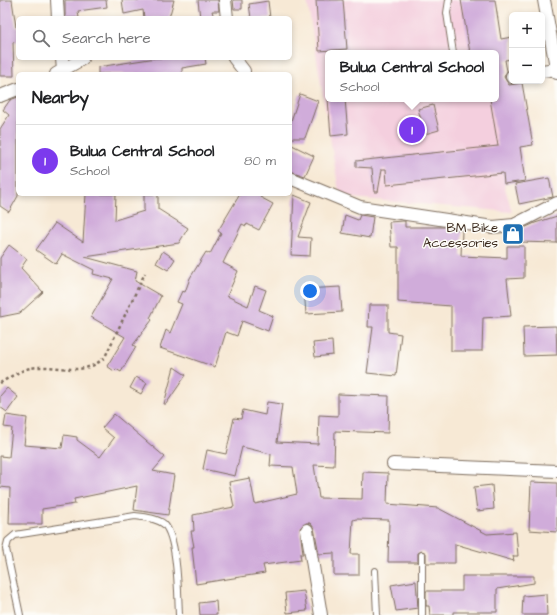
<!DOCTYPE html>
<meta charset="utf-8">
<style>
:root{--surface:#fff;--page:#f2f2f2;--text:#202124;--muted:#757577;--line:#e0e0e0;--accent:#7c3aed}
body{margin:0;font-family:"Architects Daughter",sans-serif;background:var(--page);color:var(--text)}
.controls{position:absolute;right:12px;top:12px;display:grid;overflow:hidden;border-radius:6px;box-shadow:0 2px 6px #0003}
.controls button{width:36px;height:36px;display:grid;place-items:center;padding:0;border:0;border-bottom:1px solid var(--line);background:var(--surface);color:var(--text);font:20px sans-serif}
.you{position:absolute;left:310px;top:291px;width:14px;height:14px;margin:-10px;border:3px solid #fff;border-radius:50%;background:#1a73e8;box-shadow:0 0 0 6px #1a73e833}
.badge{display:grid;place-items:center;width:26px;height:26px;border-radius:50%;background:var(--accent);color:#fff;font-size:13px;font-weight:700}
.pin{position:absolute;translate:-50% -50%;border:2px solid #fff;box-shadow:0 1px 4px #0006}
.popup{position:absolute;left:325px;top:50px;width:174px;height:52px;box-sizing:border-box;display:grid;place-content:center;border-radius:6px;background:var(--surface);filter:drop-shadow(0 1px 3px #0005);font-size:13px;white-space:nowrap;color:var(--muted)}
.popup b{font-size:15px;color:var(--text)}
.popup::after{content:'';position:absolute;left:50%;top:100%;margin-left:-8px;border:8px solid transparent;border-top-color:var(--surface)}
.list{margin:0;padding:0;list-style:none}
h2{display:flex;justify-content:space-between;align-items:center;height:52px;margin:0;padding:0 16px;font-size:17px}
h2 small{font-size:13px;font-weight:400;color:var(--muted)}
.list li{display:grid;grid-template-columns:26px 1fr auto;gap:12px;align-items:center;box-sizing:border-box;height:72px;padding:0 16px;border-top:1px solid var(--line)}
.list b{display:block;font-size:15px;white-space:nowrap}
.list p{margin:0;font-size:13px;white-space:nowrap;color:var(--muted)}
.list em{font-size:13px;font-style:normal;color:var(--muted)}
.icon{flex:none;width:22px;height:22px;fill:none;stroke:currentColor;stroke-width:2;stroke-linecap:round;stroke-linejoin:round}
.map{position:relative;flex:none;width:557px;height:615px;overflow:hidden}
.search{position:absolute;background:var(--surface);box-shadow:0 2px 6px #0003;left:16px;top:16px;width:276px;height:44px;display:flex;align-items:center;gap:10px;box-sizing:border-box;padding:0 14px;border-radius:6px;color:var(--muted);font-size:15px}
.panel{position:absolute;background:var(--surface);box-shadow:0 2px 6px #0003;left:16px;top:72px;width:276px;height:124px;border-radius:6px}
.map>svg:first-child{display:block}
.built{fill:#f4cfde}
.building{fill:#d0acda}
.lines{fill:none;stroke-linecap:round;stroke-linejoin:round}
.lane-casing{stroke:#7d6d5e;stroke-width:8}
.street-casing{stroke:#7d6d5e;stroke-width:14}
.path{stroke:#7d6d5e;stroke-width:2.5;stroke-dasharray:3 3;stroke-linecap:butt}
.lane{stroke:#fff;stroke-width:6}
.street{stroke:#fff;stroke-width:12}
.labels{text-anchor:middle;stroke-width:3;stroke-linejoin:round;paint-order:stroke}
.poi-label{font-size:13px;fill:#3b2a1e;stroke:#fdfcf7;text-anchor:end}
</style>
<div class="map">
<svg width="557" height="615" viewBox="0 0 557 615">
<rect width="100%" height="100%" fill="#fdfcf7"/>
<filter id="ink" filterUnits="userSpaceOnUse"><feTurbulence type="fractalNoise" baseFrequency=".025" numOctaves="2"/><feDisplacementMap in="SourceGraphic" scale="8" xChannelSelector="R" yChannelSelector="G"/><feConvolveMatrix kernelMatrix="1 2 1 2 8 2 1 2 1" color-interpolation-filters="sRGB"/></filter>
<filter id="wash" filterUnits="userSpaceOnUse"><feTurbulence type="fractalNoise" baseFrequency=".012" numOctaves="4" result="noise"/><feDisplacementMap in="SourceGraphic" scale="16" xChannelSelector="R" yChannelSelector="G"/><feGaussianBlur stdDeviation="0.9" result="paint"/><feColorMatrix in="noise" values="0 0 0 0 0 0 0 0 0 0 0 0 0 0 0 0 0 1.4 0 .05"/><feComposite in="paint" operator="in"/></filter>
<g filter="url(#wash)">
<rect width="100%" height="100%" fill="#f7e9d5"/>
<path class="built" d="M307,0H472L482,53H328V99H490L504,184L512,212L340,197Z"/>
<g id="blocks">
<path class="building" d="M0,0H12L16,27H18V41L13,42L14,76H0Z
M65,0H106L107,7L78,11L79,18H65Z
M122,0H174L169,18H144L143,10L124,14Z
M198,0H218L219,11H212L214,18H200Z
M233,0H242V9H234Z
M316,0H343L347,49L319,51Z
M461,0H495L501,39L512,37V59L505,60L507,71L504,77L509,85L522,83L533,145L520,147L525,181L504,184L503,173L387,185L386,169H382L378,192H374L372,168L356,167V161L498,146L490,99H496V53H470Z
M268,1L270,18H251L249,4Z
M156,58H205L206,64L182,68V74H98V67Z
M300,94L318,101L305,138H290V124Z
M18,97V196L9,212L0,206V129L9,115L3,110L10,100Z
M328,99H345L348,134L331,136Z
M433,105L439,130L425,134L418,109Z
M290,144L314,156L305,176L290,171Z
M549,178L553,197L519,204L515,184Z
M86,194H116L115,220L144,211V194H158V209L188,228L179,243L85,257L137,271L135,281L161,296L150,318L152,320L133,345L136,347L121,372L116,369L114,371L107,366L125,337L91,317L113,279L93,274L94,270L62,254L56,264L36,250L55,223L83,242Z
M240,194H261L260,197L273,204L259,230L247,224L246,226L242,224L223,263L238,271L227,296L248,306L255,286L266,290L259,310L273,316L268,331L242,321L237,336L226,332L215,367L160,348L166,330L170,333L182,304L177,302L182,291L185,292L190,278L206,252L210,254L221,233L218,231Z
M294,195L311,202L298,237L311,238L310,256L291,255Z
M345,215L358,220L360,215L373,217L370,238L342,233Z
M557,216V243L519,242L515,232L535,223Z
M403,221H405V227H444L462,230L461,256L507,258V246H524V278L507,279L511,316L483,318L482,351H451V306L398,302V247H391L389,222Z
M9,245L27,259L21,268L43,292L20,313L0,317V258Z
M163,251L175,259L168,270L156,263Z
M340,287L342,312L306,314L304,289Z
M369,305H388V332L401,334L396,376L367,373L373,327H368Z
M556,326L557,355L524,356L523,327Z
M332,341L333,355L315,357L313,343Z
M174,367L186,375L166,404H164Z
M136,377L147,383L141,394L130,388Z
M7,388L18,397L7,412L0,407V396Z
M338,394L389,396L388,433L335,431L334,466L314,465L319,498L362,499L363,472L388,473L387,504L438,508L487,534L516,532L518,556H513L514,561L455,544V563H426V553L422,551L418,553V562H388L389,520L356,519L353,520L351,554H359V575H334V553L319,554L314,528L310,523H306L300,528L303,554H300L301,560L263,565L265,573L196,584L192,547H194L191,531H194L193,515L234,507L229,482L250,478L255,504L297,494L293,467L270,466L271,454L242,447L235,476L203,469L207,450L226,454L234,418L241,419L243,410L265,415L267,402L282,404L277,442L318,444L319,415L338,416Z
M114,414L165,457L153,471L174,475L168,515L134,510L137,486L74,499L75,504L42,509V524H9L10,488L0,487V456L9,457L12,428L4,427L6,415L27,418L24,445L62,448L64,435L77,437V440L100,457L114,438L102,428Z
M531,482L557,483V532L529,530Z
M492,485L494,509L477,511L474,487Z
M462,576H534V583L497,589V612H453V615H430L429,606H426V591H462Z
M416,581L418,608L396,611L391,585Z
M304,591L307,611L287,613L285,593Z
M546,594L547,615H522L523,596Z
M216,601L217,615H200L199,603Z"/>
</g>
</g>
<g filter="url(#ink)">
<use href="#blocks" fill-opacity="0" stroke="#7d6d5e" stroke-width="1"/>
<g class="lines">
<g class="lane-casing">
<path id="lane" d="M449,0L447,13L453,53
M422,555V615
M375,571L377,615
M20,615L6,549L8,541L15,535L135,516C144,517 157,518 164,524C178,538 178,595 179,615"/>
</g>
<g class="street-casing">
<path id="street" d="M57,0L58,18
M225,0L227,18
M544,0L557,73
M62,58L63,71
M234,58L244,71
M542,71L556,69
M56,74L82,59
M512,77V76
M0,96L18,89
M290,178L360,207L493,227L514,225L557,203
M393,464L557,471
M307,530L321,615"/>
</g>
<path class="path" d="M0,383C9,378 20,370 31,368C57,363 82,379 105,357L145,273"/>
<use href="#lane" class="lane"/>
<use href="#street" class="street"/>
</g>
</g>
<defs>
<g id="shop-square" transform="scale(1.15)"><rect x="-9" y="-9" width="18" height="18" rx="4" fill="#1f6fb2" stroke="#fdfcf7"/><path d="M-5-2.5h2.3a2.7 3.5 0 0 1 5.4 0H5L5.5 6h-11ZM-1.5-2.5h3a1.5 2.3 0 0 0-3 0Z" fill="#fff"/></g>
</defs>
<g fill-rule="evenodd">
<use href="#shop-square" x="513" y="234"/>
</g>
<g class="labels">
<g class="poi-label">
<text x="498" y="232">BM Bike<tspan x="498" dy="15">Accessories</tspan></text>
</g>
</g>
</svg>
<div class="controls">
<button>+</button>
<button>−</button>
</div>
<div class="you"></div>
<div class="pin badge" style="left:412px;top:130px">1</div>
<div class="popup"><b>Bulua Central School</b>School</div>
<div class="search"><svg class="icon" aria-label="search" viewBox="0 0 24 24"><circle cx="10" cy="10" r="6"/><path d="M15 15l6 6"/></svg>Search here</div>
<section class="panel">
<h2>Nearby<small></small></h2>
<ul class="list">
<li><span class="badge">1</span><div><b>Bulua Central School</b><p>School</p></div><em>80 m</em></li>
</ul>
</section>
</div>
